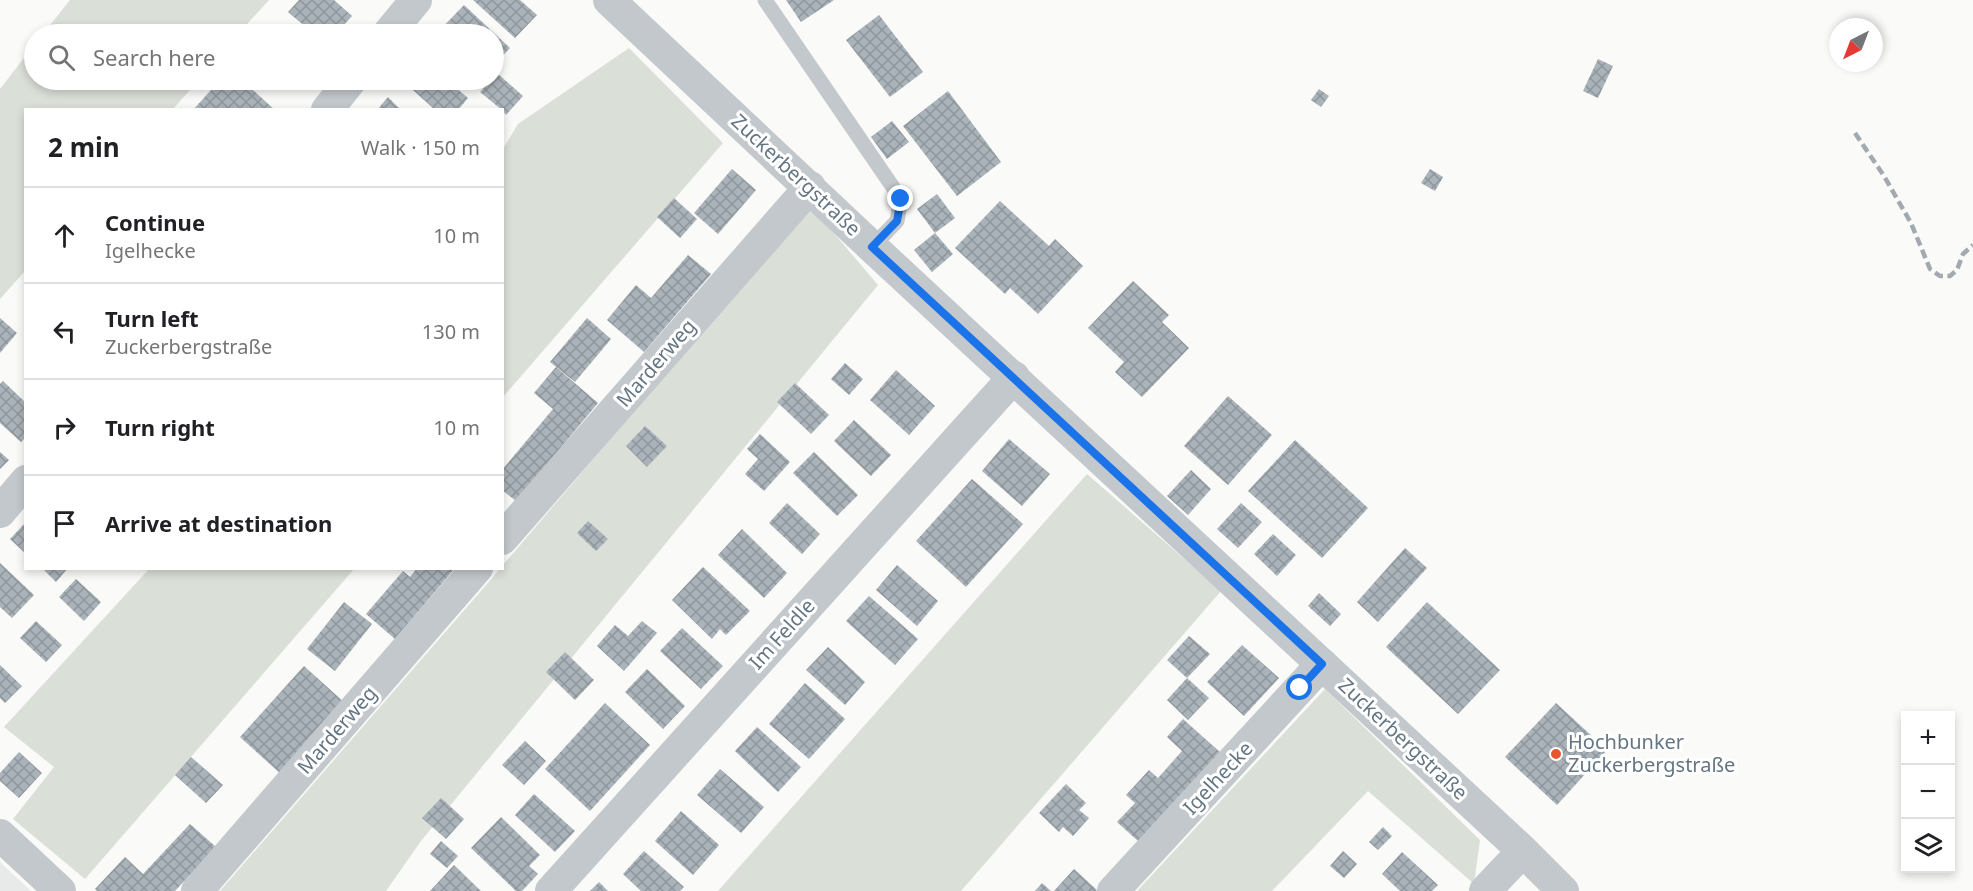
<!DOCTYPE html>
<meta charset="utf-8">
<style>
:root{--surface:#fff;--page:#f6f6f6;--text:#202124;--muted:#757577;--line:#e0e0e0}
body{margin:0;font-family:"Noto Sans",sans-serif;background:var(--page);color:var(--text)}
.controls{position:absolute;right:18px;bottom:18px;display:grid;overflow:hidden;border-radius:0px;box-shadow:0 3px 9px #0003}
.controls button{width:54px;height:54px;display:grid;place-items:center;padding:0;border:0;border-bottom:2px solid var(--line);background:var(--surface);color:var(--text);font:30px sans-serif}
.compass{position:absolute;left:1829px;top:18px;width:54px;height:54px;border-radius:50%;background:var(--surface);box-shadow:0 3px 9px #0003;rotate:222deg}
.stop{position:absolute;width:18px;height:18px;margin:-14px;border:4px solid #1a73e8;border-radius:50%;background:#fff}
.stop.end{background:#1a73e8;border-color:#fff;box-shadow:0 2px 6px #0008}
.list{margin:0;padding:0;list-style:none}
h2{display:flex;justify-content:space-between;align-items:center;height:78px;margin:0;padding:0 24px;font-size:26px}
h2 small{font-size:20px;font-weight:400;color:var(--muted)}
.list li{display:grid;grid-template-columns:39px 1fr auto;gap:18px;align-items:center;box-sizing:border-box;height:96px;padding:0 24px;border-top:2px solid var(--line)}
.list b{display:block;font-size:22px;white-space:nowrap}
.list p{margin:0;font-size:20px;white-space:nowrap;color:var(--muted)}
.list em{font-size:20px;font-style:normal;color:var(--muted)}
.icon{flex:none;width:33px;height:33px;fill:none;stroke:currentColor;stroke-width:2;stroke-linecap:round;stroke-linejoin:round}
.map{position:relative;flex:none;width:1973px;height:891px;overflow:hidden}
.search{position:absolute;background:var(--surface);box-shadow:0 3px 9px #0003;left:24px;top:24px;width:480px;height:66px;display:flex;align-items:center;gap:15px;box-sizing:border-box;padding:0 21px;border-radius:33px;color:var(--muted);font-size:22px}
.panel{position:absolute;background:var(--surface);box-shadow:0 3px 9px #0003;left:24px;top:108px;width:480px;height:462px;border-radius:0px}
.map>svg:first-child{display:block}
.built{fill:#e8e9e9}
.garden{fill:#dadfd7}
.building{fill:url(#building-cross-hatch)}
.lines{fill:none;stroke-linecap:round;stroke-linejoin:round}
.lane{stroke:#c3c8cc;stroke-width:15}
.street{stroke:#c3c8cc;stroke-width:32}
.rail{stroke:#a2aab0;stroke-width:4.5;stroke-dasharray:9 4.5;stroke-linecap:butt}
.route{stroke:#1a73e8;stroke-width:8}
.poi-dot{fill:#e4572e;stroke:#fff;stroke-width:2}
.labels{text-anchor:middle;stroke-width:6;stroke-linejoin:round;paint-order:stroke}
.street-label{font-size:20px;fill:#657683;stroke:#fff}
.poi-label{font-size:20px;fill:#657683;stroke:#fff;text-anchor:start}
</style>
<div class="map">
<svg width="1973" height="891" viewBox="0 0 1973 891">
<defs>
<pattern id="building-cross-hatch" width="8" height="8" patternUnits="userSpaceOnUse" patternTransform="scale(1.5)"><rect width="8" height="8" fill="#aab3b9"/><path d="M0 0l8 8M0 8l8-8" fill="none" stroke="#8e969c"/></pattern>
</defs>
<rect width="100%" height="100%" fill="#fafaf8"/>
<path class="built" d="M0,862L31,891H0Z"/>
<path class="garden" d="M70,0H269L238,34H43Z
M34,45V80H199L173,109L26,110L25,271L0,299V89Z
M629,48L723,143L503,397V149L518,124Z
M810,205L878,285L421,841L386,891H220L500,569L502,568L503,565Z
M1087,474L1221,591L961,891H718Z
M149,569H354L85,879L13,819L54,767L4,727Z
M1325,689L1480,840L1474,884L1368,791L1272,891H1137Z"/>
<path class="building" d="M299,0H334L352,16L336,34H314L288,12Z
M473,0H520L537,15L515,38Z
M786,0H834L801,22Z
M464,5L510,48L494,65V34H436Z
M879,15L923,72L890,97L846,40Z
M1598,59L1613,66L1598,98L1583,91Z
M497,73L523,96L506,115L502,110L480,92L491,80H494Z
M220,80H242L275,110H193Z
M402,80H447L468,98L458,110H435Z
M1319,89L1329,96L1321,107L1311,100Z
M948,91L1001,162L957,196L903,126Z
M388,97L401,110H377Z
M892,121L909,142L887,159L871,137Z
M732,169L756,190L718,234L694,213Z
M1430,169L1443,177L1435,191L1421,183Z
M937,194L955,218L935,233L917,209Z
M674,198L697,219L680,238L657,217Z
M1000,201L1049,246L1055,239L1083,266L1038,314L1010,288L1005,294L955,248Z
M935,233L953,254L932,272L914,250Z
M688,255L711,274L644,352L607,320L636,285L651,298Z
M1133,281L1169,315L1162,322L1189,348L1142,397L1115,372L1124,362L1088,328Z
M0,318L17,333L0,353Z
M587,318L611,339L575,382L550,362Z
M845,363L863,379L849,395L831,379Z
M556,367L598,403L516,501L502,490V470L553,409L534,393Z
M896,370L935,406L909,435L870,400Z
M3,381L26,403V437L21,442L0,423V384Z
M795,383L829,415L811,434L777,402Z
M1228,396L1272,435L1228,485L1184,446Z
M854,420L891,455L871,476L834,441Z
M645,426L667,446L647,467L626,446Z
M760,434L790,462L764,491L745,474L758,459L747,449Z
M1009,439L1050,474L1022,506L982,471Z
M1295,440L1368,508L1322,558L1248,491Z
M0,452L9,460L0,469Z
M814,452L858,495L837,516L793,473Z
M1191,470L1211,489L1188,515L1167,496Z
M972,479L1023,524L966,587L916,541Z
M787,503L820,534L802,554L769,523Z
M1241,503L1262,522L1238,548L1217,529Z
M588,521L608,539L596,551L577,533Z
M26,522V554L10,539Z
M742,529L787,573L764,598L718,555Z
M1273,534L1296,555L1277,576L1254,554Z
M1405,548L1427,568L1378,622L1357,602Z
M0,563L34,595L12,618L0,607Z
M897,565L938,601L917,626L876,590Z
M703,567L750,611L726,635L720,629L712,639L672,600Z
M42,568H68L56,582Z
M417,568H455L395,639L366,614L403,571L410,577Z
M76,579L101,602L84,621L59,597Z
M1319,593L1341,614L1330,626L1308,606Z
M869,596L918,639L895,665L846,621Z
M344,602L372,624L335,671L307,649Z
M1427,602L1500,670L1458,714L1386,647Z
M36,621L62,645L46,662L20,638Z
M642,621L657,633L624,671L597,646L615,625L628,636Z
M682,628L723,666L701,689L660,651Z
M1189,636L1210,654L1187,678L1167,660Z
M1242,645L1279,678L1244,716L1207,682Z
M828,647L865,682L845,705L806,670Z
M565,652L594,680L575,700L546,672Z
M0,665L22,686L5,703L0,698Z
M304,666L346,704L282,775L240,737Z
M647,669L685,706L663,729L625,692Z
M1187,678L1209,698L1188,720L1167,700Z
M805,683L845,719L809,759L769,724Z
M605,703L650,745L590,811L545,769Z
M1556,703L1607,750L1557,805L1505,757Z
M1183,719L1221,753L1139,842L1117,822L1135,803L1126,795L1149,770L1158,778L1182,751L1167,737Z
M757,727L801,767L778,792L735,751Z
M525,741L546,761L524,785L502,765Z
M19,752L42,773L19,798L0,781V773Z
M191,757L223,785L206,803L175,775Z
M720,769L764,807L741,833L697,795Z
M1066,784L1086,803L1079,810L1089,818L1073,836L1063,827L1059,832L1039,813Z
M534,794L575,831L555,852L515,815Z
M441,798L464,819L446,839L422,818Z
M681,811L719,845L693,875L655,841Z
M501,817L540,855L529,866L538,874L522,891H516L471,848Z
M190,824L216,847L175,891H97L95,889L125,857L143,874Z
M1383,827L1392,836L1378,850L1369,842Z
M441,841L458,856L447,868L430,854Z
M644,851L684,887L680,891H641L623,874Z
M1343,851L1357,864L1344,878L1330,866Z
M1402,852L1438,885L1432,891H1400L1382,874Z
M454,865L481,891H430Z
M1074,869L1097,890L1096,891H1054Z
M599,882L608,891H590Z
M1042,883L1051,891H1035Z"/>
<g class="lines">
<path class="lane" d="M765,0L901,199L897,221L872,247"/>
<path class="street" d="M609,0L872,247L1523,851L1563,891
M388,34L416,0
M327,110L351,80
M0,512L26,481
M502,539L810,187
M0,835L60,891
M197,891L477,568
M551,891L1014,377
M1113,891L1322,664
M1485,891L1523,851"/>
<path class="rail" d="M1855,133L1884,176L1911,223L1930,269L1940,276H1950L1957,270L1963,254L1973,245"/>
</g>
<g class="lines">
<path class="route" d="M901,199L897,221L872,247L1322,664L1300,688"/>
</g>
<circle class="poi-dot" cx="1556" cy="754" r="6"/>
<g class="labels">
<g class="street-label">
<text transform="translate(796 175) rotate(43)" y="7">Zuckerbergstraße</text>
<text transform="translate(656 363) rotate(-49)" y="7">Marderweg</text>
<text transform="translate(782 634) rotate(-48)" y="7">Im Feldle</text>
<text transform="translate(337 730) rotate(-49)" y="7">Marderweg</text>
<text transform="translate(1403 739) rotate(43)" y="7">Zuckerbergstraße</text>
<text transform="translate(1218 778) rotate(-47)" y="7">Igelhecke</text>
</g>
<g class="poi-label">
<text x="1568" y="749">Hochbunker<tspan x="1568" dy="23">Zuckerbergstraße</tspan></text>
</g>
</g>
</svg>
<div class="controls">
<button>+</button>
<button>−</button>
<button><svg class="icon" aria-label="layers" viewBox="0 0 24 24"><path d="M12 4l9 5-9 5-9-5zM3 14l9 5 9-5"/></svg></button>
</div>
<svg class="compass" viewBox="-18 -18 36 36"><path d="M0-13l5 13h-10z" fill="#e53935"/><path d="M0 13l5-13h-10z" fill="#757577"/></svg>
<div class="stop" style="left:1300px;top:688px"></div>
<div class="stop end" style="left:901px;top:199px"></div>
<div class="search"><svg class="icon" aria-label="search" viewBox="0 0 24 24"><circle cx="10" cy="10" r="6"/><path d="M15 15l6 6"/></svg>Search here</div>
<section class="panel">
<h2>2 min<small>Walk · 150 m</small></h2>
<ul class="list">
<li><svg class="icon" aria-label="ahead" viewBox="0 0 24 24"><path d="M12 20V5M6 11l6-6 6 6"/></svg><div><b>Continue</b><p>Igelhecke</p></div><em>10 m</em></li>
<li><svg class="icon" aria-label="left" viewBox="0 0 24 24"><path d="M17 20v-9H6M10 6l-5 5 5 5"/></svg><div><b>Turn left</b><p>Zuckerbergstraße</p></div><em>130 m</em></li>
<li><svg class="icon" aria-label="right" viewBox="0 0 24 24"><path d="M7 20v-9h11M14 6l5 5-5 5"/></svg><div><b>Turn right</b></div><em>10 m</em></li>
<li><svg class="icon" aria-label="arrive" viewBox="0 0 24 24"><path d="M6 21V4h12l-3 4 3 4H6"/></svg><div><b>Arrive at destination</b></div></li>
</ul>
</section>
</div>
